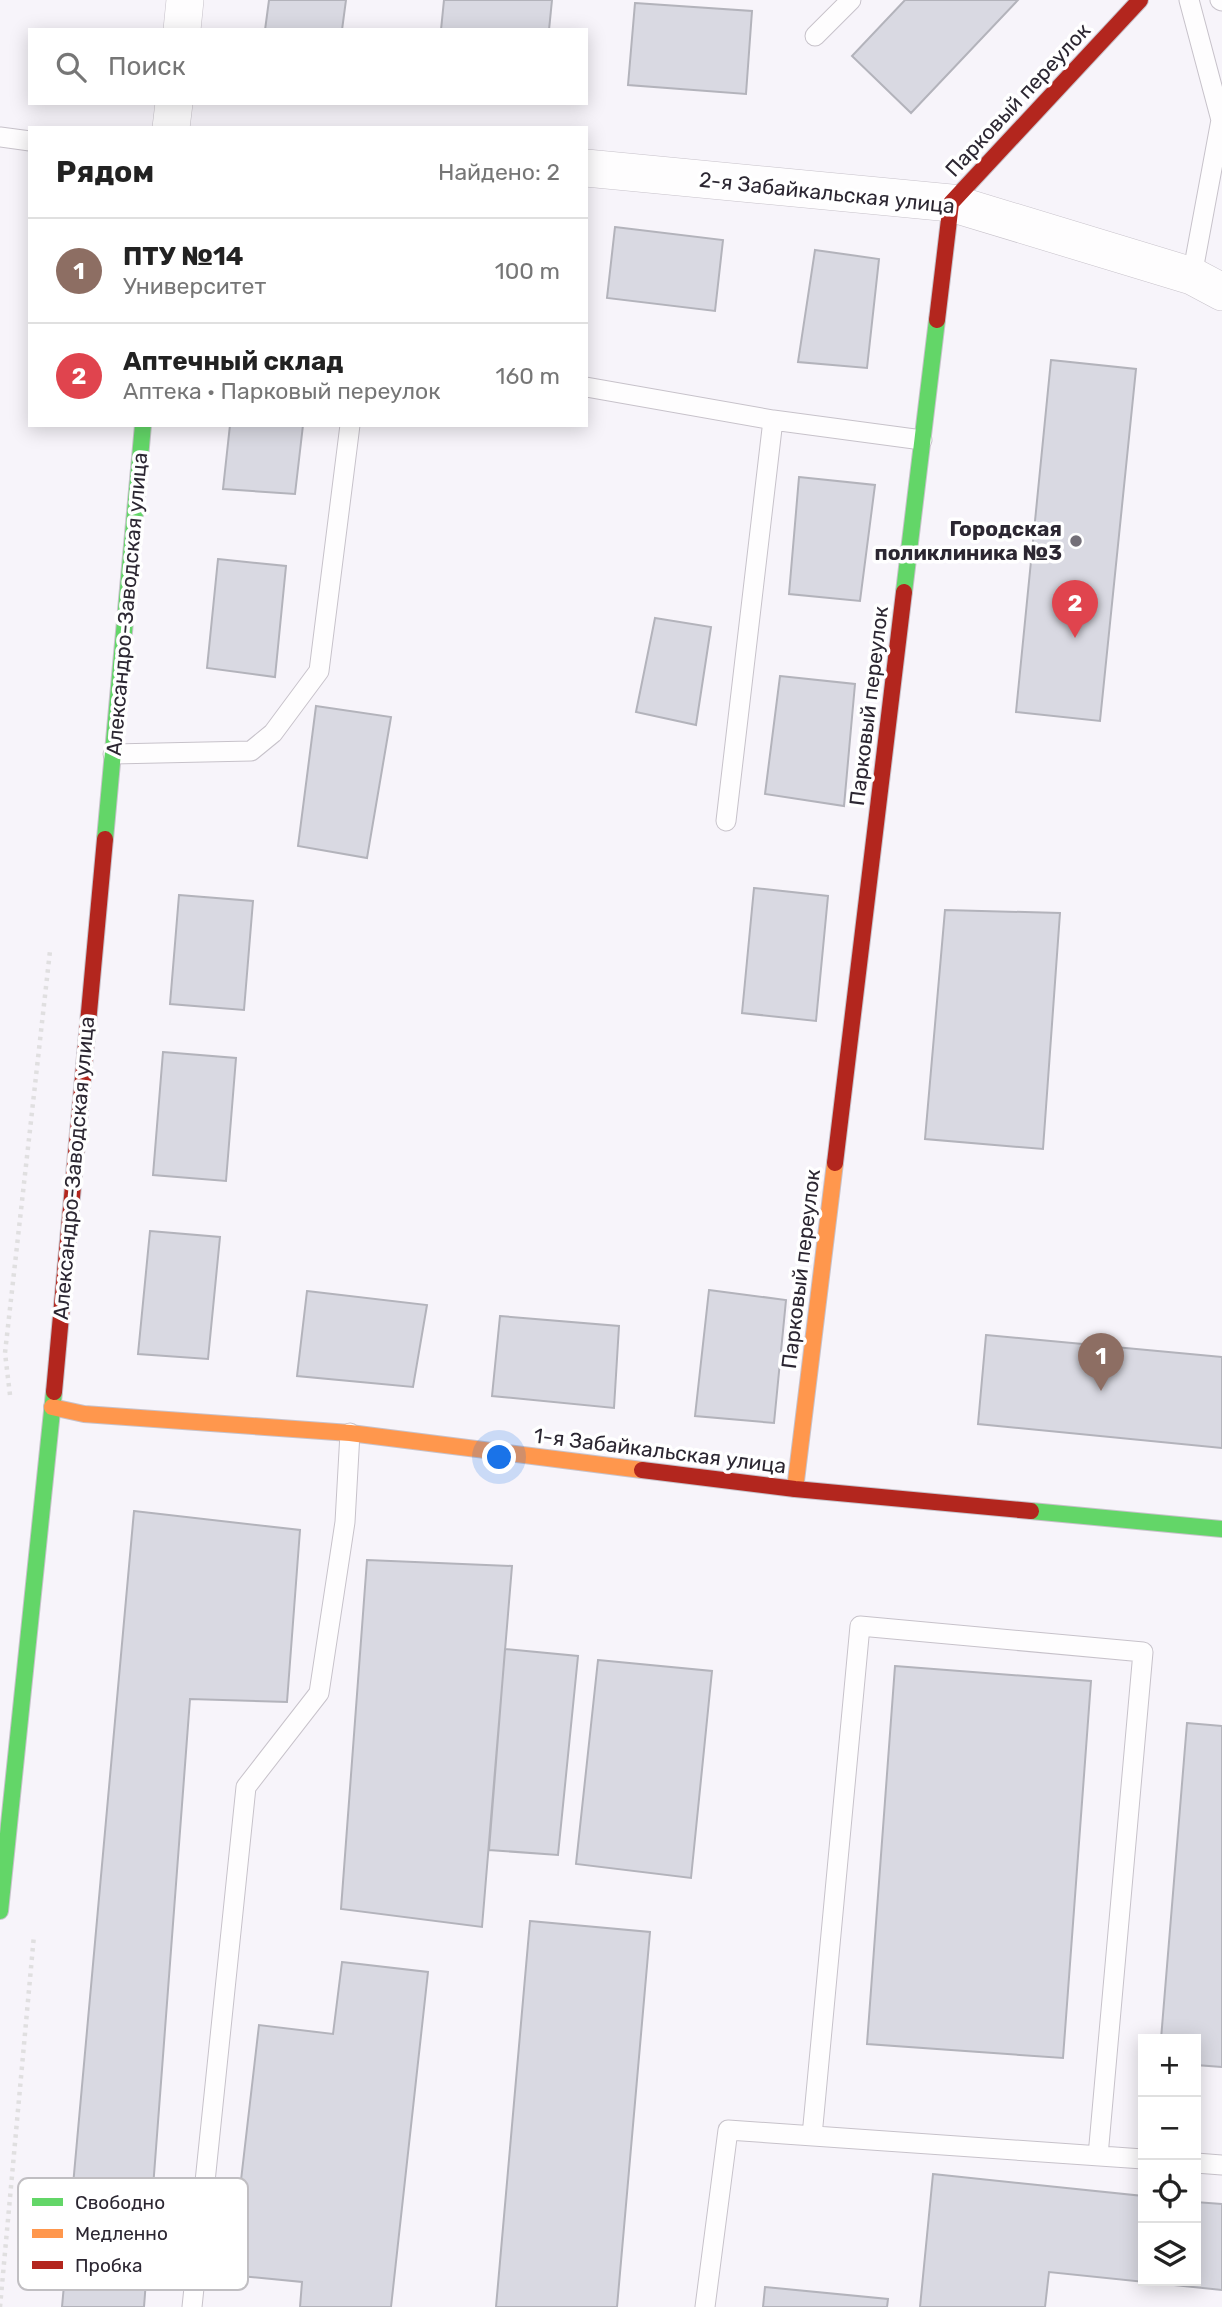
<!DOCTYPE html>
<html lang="ru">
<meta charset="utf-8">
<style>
:root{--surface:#fff;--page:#f2f2f2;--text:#222;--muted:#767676;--line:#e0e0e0;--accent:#736f78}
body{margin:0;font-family:Rubik,sans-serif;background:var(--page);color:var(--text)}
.controls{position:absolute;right:21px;bottom:21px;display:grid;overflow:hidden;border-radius:0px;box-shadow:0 4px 18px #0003}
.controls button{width:63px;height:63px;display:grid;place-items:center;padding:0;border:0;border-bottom:2px solid var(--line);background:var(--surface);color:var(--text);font:35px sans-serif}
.you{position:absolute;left:500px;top:1458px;width:24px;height:24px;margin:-18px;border:5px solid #fff;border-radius:50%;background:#1a73e8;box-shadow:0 0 0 10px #1a73e833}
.badge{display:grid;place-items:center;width:46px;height:46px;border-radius:50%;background:var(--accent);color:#fff;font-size:23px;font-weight:700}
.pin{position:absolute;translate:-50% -58px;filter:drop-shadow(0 2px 4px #0008)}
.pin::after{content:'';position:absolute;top:37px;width:24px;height:21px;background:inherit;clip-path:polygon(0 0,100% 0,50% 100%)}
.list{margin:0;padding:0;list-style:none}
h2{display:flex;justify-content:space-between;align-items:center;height:91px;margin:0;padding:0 28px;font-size:30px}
h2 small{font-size:23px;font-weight:400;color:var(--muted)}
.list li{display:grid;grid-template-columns:46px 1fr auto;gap:21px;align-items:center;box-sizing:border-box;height:105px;padding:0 28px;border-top:2px solid var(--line)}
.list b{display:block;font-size:26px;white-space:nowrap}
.list p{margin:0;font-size:23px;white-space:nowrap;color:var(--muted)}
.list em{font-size:23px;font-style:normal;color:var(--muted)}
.icon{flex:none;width:38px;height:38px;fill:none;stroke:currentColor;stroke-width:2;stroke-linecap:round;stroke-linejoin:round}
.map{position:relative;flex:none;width:1222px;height:2307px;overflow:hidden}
.search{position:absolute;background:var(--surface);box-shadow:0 4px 18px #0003;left:28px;top:28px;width:560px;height:77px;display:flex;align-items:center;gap:18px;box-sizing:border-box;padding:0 24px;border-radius:0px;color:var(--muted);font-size:26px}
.panel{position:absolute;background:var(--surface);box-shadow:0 4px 18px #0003;left:28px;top:126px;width:560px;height:301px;border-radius:0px}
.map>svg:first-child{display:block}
.building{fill:#d9d9e2;stroke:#b3b3bb;stroke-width:2}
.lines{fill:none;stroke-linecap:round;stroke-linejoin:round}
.lane-casing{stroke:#c7c2ca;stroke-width:21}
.street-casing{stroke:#c7c2ca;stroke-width:38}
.fast-casing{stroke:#c7c2ca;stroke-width:18}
.slow-casing{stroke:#c7c2ca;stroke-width:18}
.jam-casing{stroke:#c7c2ca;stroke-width:18}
.path{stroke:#e0dfe0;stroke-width:4.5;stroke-dasharray:3.5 5;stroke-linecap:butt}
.lane{stroke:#fefdfe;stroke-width:19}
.street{stroke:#fefdfe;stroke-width:37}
.fast{stroke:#63d668;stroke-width:16}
.slow{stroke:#ff974d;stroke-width:16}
.jam{stroke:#b3261e;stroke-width:16}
.poi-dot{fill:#736f78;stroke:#fff;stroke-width:2.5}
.labels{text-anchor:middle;stroke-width:7;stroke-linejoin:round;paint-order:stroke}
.street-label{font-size:21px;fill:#2c2732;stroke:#fff}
.poi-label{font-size:21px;font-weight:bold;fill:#2c2732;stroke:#fff;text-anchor:end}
.key{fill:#fff;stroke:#c0bec2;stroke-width:2}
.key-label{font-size:19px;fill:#2c2732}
</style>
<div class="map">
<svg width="1222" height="2307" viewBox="0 0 1222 2307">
<rect width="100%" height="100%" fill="#f7f4fa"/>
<path class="building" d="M269,0H346L342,30H265Z
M444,0H552L549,30H441Z
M905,0H1018L911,113L852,56Z
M635,3L752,11L746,94L628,85Z
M615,227L723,240L715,311L607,298Z
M815,250L879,259L867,368L798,362Z
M1051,360L1136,369L1100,721L1016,712Z
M230,425H303L295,494L223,489Z
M799,477L875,485L860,601L789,594Z
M218,559L286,566L275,677L207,668Z
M655,618L711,627L696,725L636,712Z
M780,676L855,684L844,806L765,794Z
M316,706L391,717L367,858L298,846Z
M754,888L828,896L816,1021L742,1013Z
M179,895L253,901L244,1010L170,1004Z
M945,910L1060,913L1043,1149L925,1139Z
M163,1052L236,1058L226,1181L153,1175Z
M150,1231L220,1237L208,1359L138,1354Z
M709,1290L786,1300L774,1423L695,1416Z
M307,1291L427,1305L413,1387L297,1376Z
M500,1316L619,1326L614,1408L492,1396Z
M986,1335L1222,1357V1448L978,1424Z
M134,1511L300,1530L287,1702L190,1699L144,2307H62Z
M367,1560L512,1566L482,1927L341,1909Z
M505,1649L578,1656L558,1855L489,1850Z
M598,1660L712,1671L691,1878L576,1864Z
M895,1666L1091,1681L1063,2058L867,2044Z
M1187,1723L1222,1726V2067L1196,2065V2039H1161Z
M530,1921L650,1932L617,2307H496Z
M342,1962L428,1972L391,2307H300L302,2282L230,2275L259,2025L333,2034Z
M933,2174L1143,2196V2281H1196V2202L1222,2204V2290L1049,2272L1045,2307H920Z
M765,2287L888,2299L887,2307H763Z"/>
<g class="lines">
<g class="lane-casing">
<path id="lane" d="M1189,0L1221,120L1192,276
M1220,0L1222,1
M815,36L851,0
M0,137L30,141
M586,387L773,420L726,821
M773,420L922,440
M113,754L251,751L273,733L319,671L350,425
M812,2136L860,1626L1143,1652L1098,2156
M1196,2163L1222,2165
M192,2307L246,1787L319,1693L345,1522L350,1433
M705,2307L728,2130L1143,2159"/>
</g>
<g class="street-casing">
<path id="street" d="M182,30L185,0
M171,128L174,103
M586,168L951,203L1192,276L1222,292"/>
</g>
<g class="fast-casing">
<path id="fast" d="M904,592L937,320
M105,839L143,425
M1031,1511L1222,1529
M0,1911L54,1392"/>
</g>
<g class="slow-casing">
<path id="slow" d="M52,1407L84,1414L350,1433L642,1470
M795,1489L835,1163"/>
</g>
<g class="jam-casing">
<path id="jam" d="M937,320L951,203L1140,0
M835,1163L904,592
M54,1392L105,839
M642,1470L795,1489L1031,1511"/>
</g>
<path class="path" d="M10,1395L5,1353L50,951
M0,2307L34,1935"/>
<use href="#lane" class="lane"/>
<use href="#street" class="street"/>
<use href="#fast" class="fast"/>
<use href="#slow" class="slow"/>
<use href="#jam" class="jam"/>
</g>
<circle class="poi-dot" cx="1076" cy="541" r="7"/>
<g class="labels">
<g class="street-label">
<text transform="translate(1018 100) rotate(-47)" y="7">Парковый переулок</text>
<text transform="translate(827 193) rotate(6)" y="7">2-я Забайкальская улица</text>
<text transform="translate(127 604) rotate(-85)" y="7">Александро-Заводская улица</text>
<text transform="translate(869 706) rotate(-83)" y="7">Парковый переулок</text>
<text transform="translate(74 1168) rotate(-85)" y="7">Александро-Заводская улица</text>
<text transform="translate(801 1269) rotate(-83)" y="7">Парковый переулок</text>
<text transform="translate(660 1451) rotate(7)" y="7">1-я Забайкальская улица</text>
</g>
<g class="poi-label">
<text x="1062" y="536">Городская<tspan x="1062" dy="24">поликлиника №3</tspan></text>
</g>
</g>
<rect x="18" y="2178" width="230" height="112" rx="10" class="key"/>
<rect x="32" y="2198" width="31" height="8" fill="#63d668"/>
<rect x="32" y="2229" width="31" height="9" fill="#ff974d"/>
<rect x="32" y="2261" width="31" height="8" fill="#b3261e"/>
<g class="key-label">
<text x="75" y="2209">Свободно</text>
<text x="75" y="2240">Медленно</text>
<text x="75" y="2272">Пробка</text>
</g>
</svg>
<div class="controls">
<button>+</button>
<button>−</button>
<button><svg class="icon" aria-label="locate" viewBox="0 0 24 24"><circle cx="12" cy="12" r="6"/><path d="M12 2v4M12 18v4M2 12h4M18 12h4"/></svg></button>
<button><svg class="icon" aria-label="layers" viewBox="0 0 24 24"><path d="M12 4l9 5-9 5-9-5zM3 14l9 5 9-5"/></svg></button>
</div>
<div class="you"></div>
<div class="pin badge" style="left:1101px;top:1391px;background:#8d6e63">1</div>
<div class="pin badge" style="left:1075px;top:638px;background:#e0444e">2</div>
<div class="search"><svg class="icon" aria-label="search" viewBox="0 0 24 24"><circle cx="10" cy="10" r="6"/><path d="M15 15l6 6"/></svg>Поиск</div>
<section class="panel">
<h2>Рядом<small>Найдено: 2</small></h2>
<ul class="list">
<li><span class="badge" style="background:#8d6e63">1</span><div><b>ПТУ №14</b><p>Университет</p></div><em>100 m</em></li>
<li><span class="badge" style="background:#e0444e">2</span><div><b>Аптечный склад</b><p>Аптека · Парковый переулок</p></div><em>160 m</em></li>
</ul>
</section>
</div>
